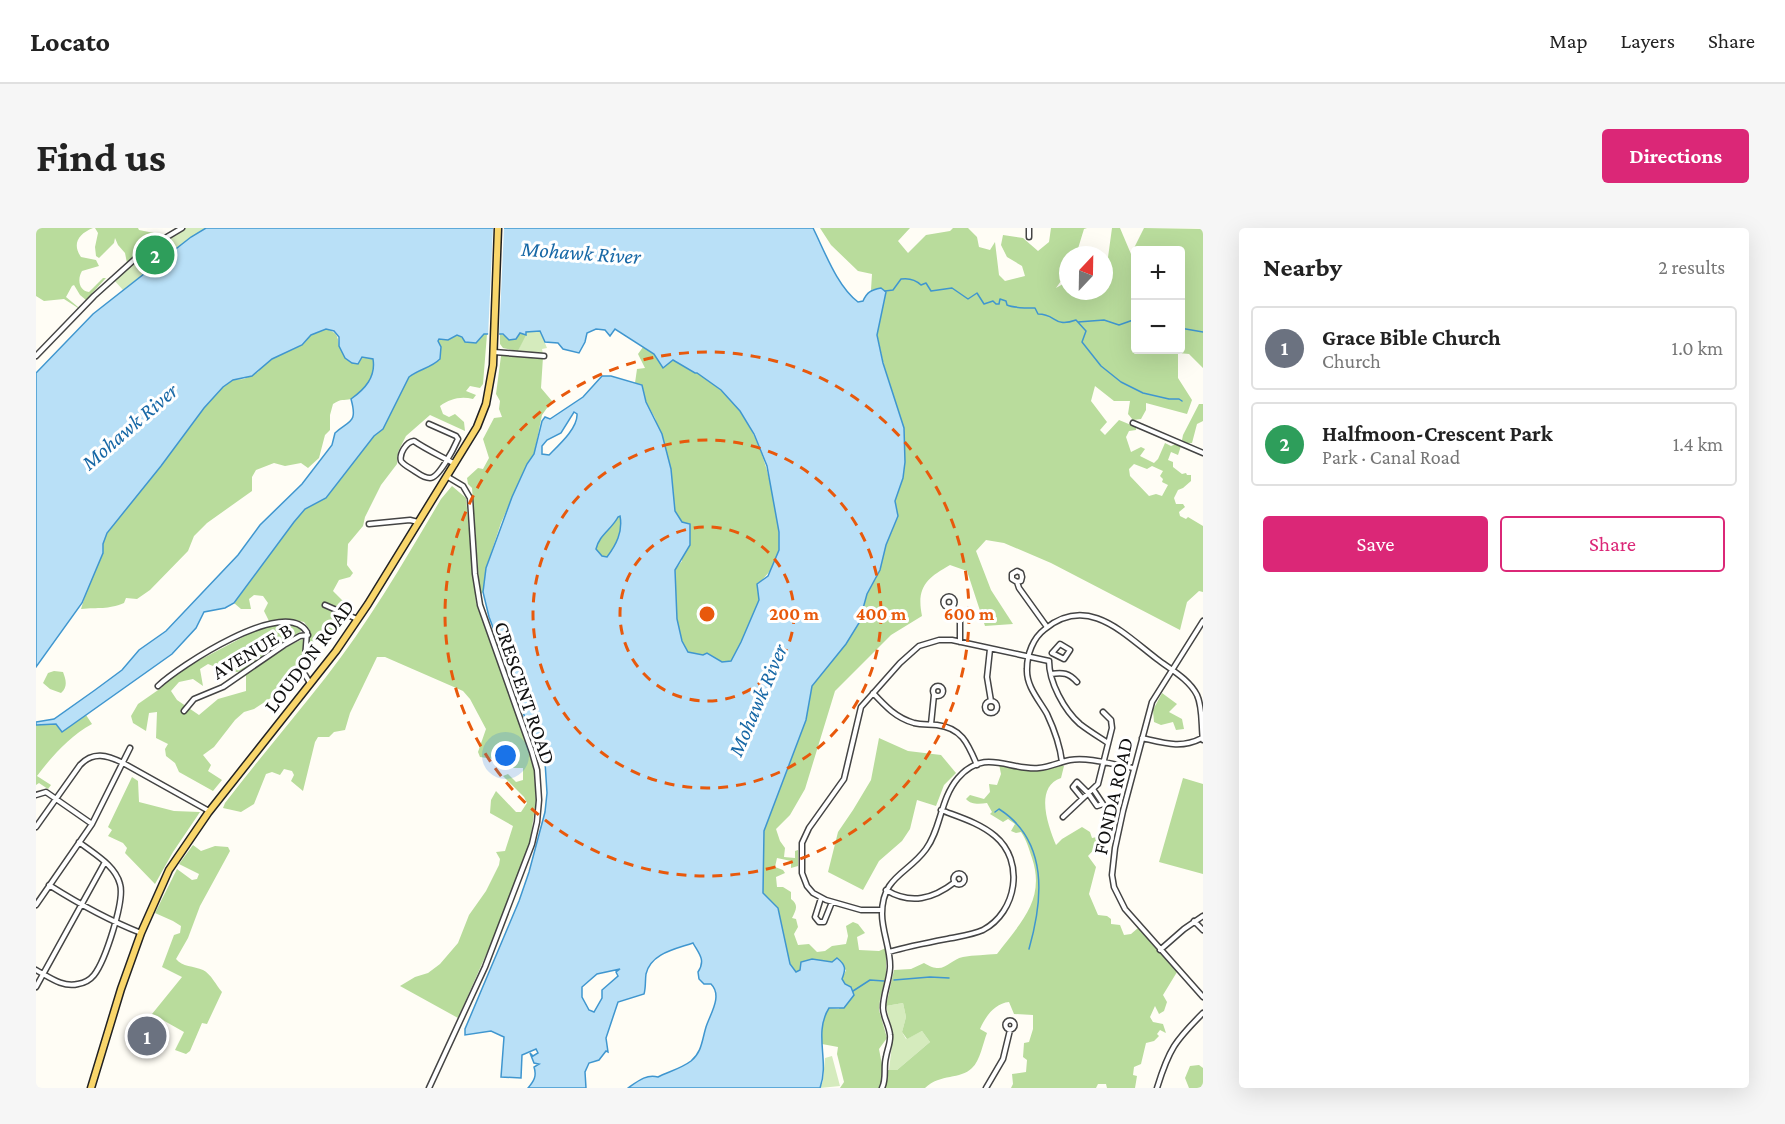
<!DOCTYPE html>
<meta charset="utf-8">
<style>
:root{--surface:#fff;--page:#f6f6f6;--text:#222;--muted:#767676;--line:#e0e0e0;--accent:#db2777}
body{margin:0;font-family:"Crimson Pro",serif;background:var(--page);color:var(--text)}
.controls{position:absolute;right:18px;top:18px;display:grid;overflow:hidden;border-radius:6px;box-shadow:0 6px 24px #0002}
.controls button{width:54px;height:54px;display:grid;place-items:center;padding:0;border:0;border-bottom:2px solid var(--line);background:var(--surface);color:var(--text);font:30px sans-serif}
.compass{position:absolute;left:1023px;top:18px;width:54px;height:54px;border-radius:50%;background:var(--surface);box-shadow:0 6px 24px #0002;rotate:22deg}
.you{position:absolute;left:470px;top:528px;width:21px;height:21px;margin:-15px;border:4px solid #fff;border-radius:50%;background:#1a73e8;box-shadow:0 0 0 9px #1a73e833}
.badge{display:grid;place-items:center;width:39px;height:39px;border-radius:50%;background:var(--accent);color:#fff;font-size:20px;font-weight:700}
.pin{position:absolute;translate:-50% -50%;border:3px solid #fff;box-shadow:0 2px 6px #0006}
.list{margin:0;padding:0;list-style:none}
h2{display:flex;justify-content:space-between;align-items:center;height:78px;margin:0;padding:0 24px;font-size:26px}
h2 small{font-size:20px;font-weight:400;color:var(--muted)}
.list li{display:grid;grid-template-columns:39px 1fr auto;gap:18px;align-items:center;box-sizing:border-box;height:84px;margin:0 12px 12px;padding:0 12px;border:2px solid var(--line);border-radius:6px}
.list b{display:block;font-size:22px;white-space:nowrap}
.list p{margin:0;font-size:20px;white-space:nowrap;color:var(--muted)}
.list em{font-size:20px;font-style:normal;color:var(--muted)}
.actions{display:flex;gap:12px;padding:18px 24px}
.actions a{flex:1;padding:14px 0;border:2px solid var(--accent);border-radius:6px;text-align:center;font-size:21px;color:var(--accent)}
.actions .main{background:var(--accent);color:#fff}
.map{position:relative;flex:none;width:1167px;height:860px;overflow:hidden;border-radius:6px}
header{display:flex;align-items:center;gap:36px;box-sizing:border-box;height:84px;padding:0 30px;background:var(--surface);border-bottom:2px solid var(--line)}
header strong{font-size:28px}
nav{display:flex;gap:33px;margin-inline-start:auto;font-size:21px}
.intro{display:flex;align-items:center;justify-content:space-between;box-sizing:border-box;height:144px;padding:0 36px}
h1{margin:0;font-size:42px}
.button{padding:15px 27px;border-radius:6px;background:var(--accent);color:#fff;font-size:21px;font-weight:700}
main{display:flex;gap:36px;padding:0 36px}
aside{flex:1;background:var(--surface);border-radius:6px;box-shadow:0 6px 24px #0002}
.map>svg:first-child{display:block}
.green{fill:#d5ebbd}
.forest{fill:#b9dc9c;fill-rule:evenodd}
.water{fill:#b9e0f7;stroke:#3f96cf;stroke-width:1.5;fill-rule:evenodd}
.pier{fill:#fffdf5}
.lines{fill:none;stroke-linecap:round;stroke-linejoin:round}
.stream{stroke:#3f96cf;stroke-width:1.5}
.minor-casing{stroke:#444;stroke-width:7}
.major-casing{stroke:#222;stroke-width:9}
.minor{stroke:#fff;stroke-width:4}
.major{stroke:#f9d66b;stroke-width:6}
.ring{fill:none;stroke:#e8590c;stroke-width:3;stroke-dasharray:10 8}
.labels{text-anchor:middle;stroke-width:6;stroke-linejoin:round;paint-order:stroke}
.street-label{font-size:21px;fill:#111;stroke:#fff}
.water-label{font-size:22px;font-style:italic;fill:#1768a6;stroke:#fff}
.centre{fill:#e8590c;stroke:#fff;stroke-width:3}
.ring-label{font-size:18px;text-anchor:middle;font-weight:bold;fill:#e8590c;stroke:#fff;stroke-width:6;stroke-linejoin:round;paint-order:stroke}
</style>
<header>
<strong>Locato</strong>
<nav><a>Map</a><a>Layers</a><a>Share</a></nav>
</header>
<div class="intro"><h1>Find us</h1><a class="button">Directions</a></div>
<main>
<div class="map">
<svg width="1167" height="860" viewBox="0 0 1167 860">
<rect width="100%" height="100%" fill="#fffdf5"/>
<path class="green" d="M146,0H170L155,9L87,62L77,51L109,22Z
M504,103L511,120L506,121L507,126L482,123L490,104Z
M867,775L870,789L866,804L870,811L886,803L894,814L861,842H853L857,808L850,778Z
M796,828L804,858L784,860L787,853L789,830Z"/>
<path class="forest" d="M0,0H57C42,6 36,16 45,29L60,32L63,38L46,43C41,51 43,63 53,64L67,50H70L50,72L44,67L38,57L36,58L30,69L42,79V80L28,71L8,73L0,68Z
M59,0H102L103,2L118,5L116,11L118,13L91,35L89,25L82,17L79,10L78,15L63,30L60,28L59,19L62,5Z
M784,0H874L862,13L872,25L890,7L914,3L917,0H932L941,9L943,19L954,22L959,14L963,47L969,53L989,48L986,38L971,29L965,17L967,7L987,10L1002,23L1013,14L1015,0H1051L1048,1L1040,27H1032V43L1020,60L1032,53V63H1068V45L1070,44L1076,0H1084L1095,26L1108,0L1167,1V140L1153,126L1142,125V150L1156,172L1151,186L1110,175V182L1105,191L1097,192L1092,186L1094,173H1078L1059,158L1055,173L1071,194L1064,202L1069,207L1083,192L1100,199V202L1093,203L1090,209L1095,224L1105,219L1109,221L1104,228L1118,235L1122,231L1129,215L1135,218L1140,216L1145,218L1142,227L1135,224L1132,232L1137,234V239L1146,246L1150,245L1151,247H1155V253L1147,260L1142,262L1138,270L1140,276H1147L1149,279L1143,284L1144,288L1150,291L1152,289L1167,298V364L1163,363L1151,374L1144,402L1015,335L968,315L950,312L940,323L955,362L977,396L949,398L931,343L914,337C891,350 880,359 886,388L855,407L799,463L769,561L754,587L740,601L744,613L749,620L748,629L759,630V623L762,622V638L755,640V633L741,630L739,639L747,642L749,645L740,649L741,659H747L755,664V671C763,677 760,682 756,690L760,691L762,699L758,706L762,717L773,716L781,724L789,723L796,718L810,716L812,708L810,698L817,694L822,696L829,705L821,709L823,722L843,723L850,720V747L844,771L843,782L851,810L843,821L847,842H861L894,814L886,803L871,811L866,804L870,789L867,775L850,778L858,742L875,741L888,735C909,748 912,732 927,729C938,727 950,727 961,726C984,695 1010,672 996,630C993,621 991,613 985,604L980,605L975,603L979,596L972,591L967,594L954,586L956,584L951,575C944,576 935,577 930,571L934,567L948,571L954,564L953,556L961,557L965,546L963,536C986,541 1002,544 1025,537L1028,538L1025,550C998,559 1012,598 1020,617L1026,611L1046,599L1054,604L1056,610L1061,609L1064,615L1052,628L1060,639L1053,666L1062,687L1071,688L1075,691V696L1084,697L1088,707L1095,706L1102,700L1141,744L1127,767L1131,774L1128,783L1123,786L1119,778L1114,789L1117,794L1127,796L1130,805L1124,802L1121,806L1123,808L1118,813L1110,815L1105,836L1098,839L1097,847L1101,848L1099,860H1071L1070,856H1062L1060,860H975L977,856L976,846L990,844L991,832L987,829L988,815L993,814L997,801V787L978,786L973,774C959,775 949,789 944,801L951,805C947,815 944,833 936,840C924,852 905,845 889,860H804L808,854L801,826L802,819L786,816C784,804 787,791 793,780L803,781L809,756L806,751L810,742L796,734L782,732L760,744L754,736L734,673L727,665L728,603L770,492L776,458L810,416L823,395L831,366L844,342L850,317L862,289L859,273L867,250L869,234L841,106L850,64L845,60L835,62L836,46L822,43L795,17ZM1100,22H1144V122H1100ZM1098,236L1111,241L1116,238L1127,243L1124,248L1127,251L1126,254L1132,257L1126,268L1120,266L1113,268L1094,248L1093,241Z
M290,101C300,104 302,107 303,118L326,129L337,131C340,146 331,166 315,171C307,173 306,170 297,176L294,187V202L289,207L283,230L272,240L265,235L249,238L238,235L220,242L216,249V263L171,295L158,308L152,323L114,362L101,371L90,370L88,375C71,382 63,379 45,381L54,352L67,326V316L71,305L125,238L168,180L187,159L197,152L208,151L222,144L226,138L236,131L266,117L275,107Z
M484,105L490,107L482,123L467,120L464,116V106L480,111Z
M448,106H451L447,156L444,160L434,158L430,163L440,167L437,171C424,168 414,171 404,178L407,186L413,189L419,186L428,194L429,203L394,187L370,208L362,224L361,236L345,257L329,289L327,298L312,316L311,337L317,345L314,349L303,352L297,363L306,372L316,377C310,397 300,411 278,409L276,438L271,436L274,402L268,394L259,392L233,393L228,383L232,375L227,368L218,367L213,371L215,381H205L198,375L258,294L269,281L290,270L338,208L347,201L373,149L404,132L405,119L401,112H412L421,107L436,115H440Z
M607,119L618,126L627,140L637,132L659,145L661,144C678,156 694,168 705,185C726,216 734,249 740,285C742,297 746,310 743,322C740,336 732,348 721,356L723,372L705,414L695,434H686L671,425L668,427L652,424L646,413L641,391L639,342L646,333V294L639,283L635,241L619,190L610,174L606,157L599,155L601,141L609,140L602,126Z
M471,126L503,131L507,129L505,160L516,173L506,187L498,226L491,236L465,295L450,340L447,364L444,367L436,260L432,256L431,250L442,240L447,241L453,230L447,211L458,190L466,189L463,181L464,173L460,166L465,128Z
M1163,176H1167V193L1161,196L1156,215H1149L1146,212L1147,207Z
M416,258L430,270L440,375L490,514L498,542L500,572L494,614L461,702L422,790L364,758L379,749L392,745L404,736L422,715L433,687L450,663L463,637L464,631L460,624L469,623L477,598L454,585L455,572L460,563L480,584H485L491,575L488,569L467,548L472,546L480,554L487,552V540H477L465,532L444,529L442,524L450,501L434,471L427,463L349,429H341L314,485L309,502L298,504L293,509H282L279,514L267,563L255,553L258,547L256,543L248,541L244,547L236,544L230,546L218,576L205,584L187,580L189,575C222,532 257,491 290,449C333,394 369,332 405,271Z
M582,288H585C587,303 580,317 571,329L566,328L560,321C563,307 576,301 582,288Z
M244,397H258L267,402L234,422L211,440L202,444H192L172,436L164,441L167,458L157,451L143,454L135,463L141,472L163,487L182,471L210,463V446L254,417L267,411V448L257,442L256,449L253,458L218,481L208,484L199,492L178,519L167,527L175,537L172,543L186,552L177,563L143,544L139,535L130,528L129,521L132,516L120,510L121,484L113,485L110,503L97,495L95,488L102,476L125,460L143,443L209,408L216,401Z
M18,443L27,444C30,452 32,459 25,465L14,461L7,455L12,445Z
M1126,465L1141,476L1133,484L1146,491L1148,501L1140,502L1137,494L1125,497L1118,494L1117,482Z
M50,487L56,496C34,508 16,528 1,548L15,557L12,561L3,555L0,557V497L20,496L26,504Z
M843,510L872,523L905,527L920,545L908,557L900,578L881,572L874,601L866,613L843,633L827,662L792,644L802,604L817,582L835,552Z
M96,549L102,553L103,574L138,583L164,584L137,624L119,656L89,625L91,620L87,615L72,608L76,602L72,599Z
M1147,550L1167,556V646L1123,634Z
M157,617L165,623L179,618L192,619L194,623L164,678L152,710L140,731C146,739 158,738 167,742C175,746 180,757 186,764L171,796L166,795L154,823L150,826L139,822L148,804L116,786L146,749L126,739L138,707L144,705L145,698L137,693L119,685L141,641L156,652L161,651L163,646L143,636Z
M1163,837L1167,840V860H1153L1149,850L1154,838Z"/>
<path class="water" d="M170,0H777C789,24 801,58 822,74L827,73C831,64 835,62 845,60L850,64L841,107L847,135L868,200L869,234L867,250L859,273L862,288L850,317L844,342L831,366L823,395L810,416L776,458L770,492L728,603L727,665L742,680L754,736L760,744L764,742L765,734L776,731L796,734L801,730C810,737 810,741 806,751L809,756L815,759L818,767L808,780H793C777,806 794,833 784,860H592C602,853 610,846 622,849C632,844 646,840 655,833C666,824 666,812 670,799C674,786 687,768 675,756H668L663,751L662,744C670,732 663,726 657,715C640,721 615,725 610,746C609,753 610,759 608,766L582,774L570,810L572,824L570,823L563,832L553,835L549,844L550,860H492C498,853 501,848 498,839L503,836L498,835L494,825L497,828L502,825L500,821L486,827L485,850L465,849L468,809L455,803L429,807V801L483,673L493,644L509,584L511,565L509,534L489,491L483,467L453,389L447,364L450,340L476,269L491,236L498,226L506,193L509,189L514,191L547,169L566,148H575L606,157L610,174L626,206L635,241L639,283L646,294L654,296V317L639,342L641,391L646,413L652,424L667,427L671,425L686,434L695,433L705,414L723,372L721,356L732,348L743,322V304L731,238L718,206L704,183L685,162L661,145H659L637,132L627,140L618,126L579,101L574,108L569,102L560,101L551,105L549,114L543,125L527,121L522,115L509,114L504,103L490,104V107L484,105L480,111L473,112L467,106H448L440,115L429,114L426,109L421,107L412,112L403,111L402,113L405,119L404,131C395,140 383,141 373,149L347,201L338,208L290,270L269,281L258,294L198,375L189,380L168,384L160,400L136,426L26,504L20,496L0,497V494L18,491L59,462L86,442L103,422L130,403L202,327L224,297L266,256L296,217L299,205C313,192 322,196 315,171C329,161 340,149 337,131L326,129L322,136L316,135L309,130L303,118V109L298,103L290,101L275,107L266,117L236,131L216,148L197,152L187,159L168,180L125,238L71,305L67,316V325L46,375L0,439V145L57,86L155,9ZM538,184L541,186C542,200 523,217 513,227L506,226V218L511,212L525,205ZM584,288C587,304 580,317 571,329L566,328L560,321C563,307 576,301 582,289ZM584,741L580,744L582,748L566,762V770L558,784L553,782L546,769V759L561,746Z"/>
<path class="pier" d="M457,0H468L463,109H452Z"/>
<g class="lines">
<path class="stream" d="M849,63L857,62L865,51C872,50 880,52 885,57L890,55L895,63L916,60L932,71L941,65L948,76L957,73L960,76H963L964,71L970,73L971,77C977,80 991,80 999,80L1002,86C1021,86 1017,100 1040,92L1050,103L1046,114L1065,138L1085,154L1107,165L1133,171H1143L1146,173
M1042,94L1068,92L1083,97L1100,91
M1144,100L1167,104
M959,584L963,581C1013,613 1007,672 993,721
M858,752L894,749L913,750
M817,763L834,752L848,753"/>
<g class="minor-casing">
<path id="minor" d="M993,9V0
M458,124L508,128
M0,128L58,68L109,22L146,0
M1097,195L1167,225
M393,196L420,208L422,211C418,220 403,250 394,250C387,250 382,245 377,242C372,239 368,237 365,233C363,226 370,214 378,213C391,222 405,228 419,236
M333,296L374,292L382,294
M981,354L985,353L986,349L985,345L981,343L976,346V351L981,354L983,360L1011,399
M907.5 374a5.5 5.5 0 1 1 11 0a5.5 5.5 0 1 1-11 0Z
M289,377L321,391
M917,378L924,390V414
M1167,393L1116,474L1087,583L1079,620L1076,647L1078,659L1089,681L1167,769
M1024,416L1034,422L1028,431L1016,425Z
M954,421L951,449L955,473
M1013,433C1013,454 1028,482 1044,496C1053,503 1063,509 1072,515
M1015,446C1027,444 1033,445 1041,454
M122,458C142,439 249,368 271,404L268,445L274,455
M897 463a5 5 0 1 1 10 0a5 5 0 1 1-10 0Z
M837,465C849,478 860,490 878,495C886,497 893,496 901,497C926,500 932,516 941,537
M949 479a6 6 0 1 1 12 0a6 6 0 1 1-12 0Z
M148,483L158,471L187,459L248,417L264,408L272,407
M895,496L898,467
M1106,510C1128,515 1145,521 1166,510
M1026,534C1024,517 1018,501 1011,486C1003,472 990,458 991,441C991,426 997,410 1009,401C1052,366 1088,406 1121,431C1134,441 1153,451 1161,467C1167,480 1165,498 1167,512
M0,567L10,564L56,596
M1046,570L1037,559L1041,554L1052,565L1061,578L1067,576L1057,561
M1027,589L1062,556L1076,500L1075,492L1067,484
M0,599L44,537C57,523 71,527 87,535L173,583
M917.5 651a5.5 5.5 0 1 1 11 0a5.5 5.5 0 1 1-11 0Z
M13,657C43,676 72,692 105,705
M850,662C875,677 897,671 919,654
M785,670L779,689L783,694H788L796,674
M0,677L56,596L94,520
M846,682H825L790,672L777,665L771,658L766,645V615L773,600L808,551L825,479L864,435L883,418L903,412H916L1013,433
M1158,693L1167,702
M1124,722L1148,701L1167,688
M853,724C873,718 895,714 916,710C926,708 938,706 947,702C981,684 989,633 959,608C944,595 923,589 905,582
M0,742C13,749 27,760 42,756C48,755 54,752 58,747C69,733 89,673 84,656C79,637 58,626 43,614
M0,759L69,634
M969.5 797a4.5 4.5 0 1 1 9 0a4.5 4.5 0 1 1-9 0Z
M393,860L449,739L496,616L501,594L503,572L501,542L496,524L444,377L439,346L434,270L427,258L412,249
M846,860C851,850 847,840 850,829C851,822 855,814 854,807C853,797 847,789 847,780C847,766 853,754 854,740C855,722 846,704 846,686C846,648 872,646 890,621C905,601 904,571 922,550C949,519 973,543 1003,540C1014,539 1024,534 1034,532C1054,529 1078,537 1097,540
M950,860L967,831L974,802
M1121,860C1133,821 1139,813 1167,785"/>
</g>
<g class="major-casing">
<path id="major" d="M55,860L85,761L105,705L133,642L172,585L300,423L332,376L441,199L450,176L457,137L462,0"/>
</g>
<use href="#minor" class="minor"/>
<use href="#major" class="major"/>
</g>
<g class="ring">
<circle cx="671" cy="386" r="87"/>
<circle cx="671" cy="386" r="174"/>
<circle cx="671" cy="386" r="262"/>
</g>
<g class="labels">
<g class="street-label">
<text transform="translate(216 423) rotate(-31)" y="7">AVENUE B</text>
<text transform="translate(273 428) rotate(-53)" y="7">LOUDON ROAD</text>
<text transform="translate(489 465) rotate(71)" y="7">CRESCENT ROAD</text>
<text transform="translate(1077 568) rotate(-77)" y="7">FONDA ROAD</text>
</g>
<g class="water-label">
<text transform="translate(545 24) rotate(4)" y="8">Mohawk River</text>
<text transform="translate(93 198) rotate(-41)" y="8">Mohawk River</text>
<text transform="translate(721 472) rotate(-67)" y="8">Mohawk River</text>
</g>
</g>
<circle cx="671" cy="386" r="9" class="centre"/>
<g class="ring-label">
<text x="758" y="392">200 m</text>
<text x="845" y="392">400 m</text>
<text x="933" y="392">600 m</text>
</g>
</svg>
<div class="controls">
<button>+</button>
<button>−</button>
</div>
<svg class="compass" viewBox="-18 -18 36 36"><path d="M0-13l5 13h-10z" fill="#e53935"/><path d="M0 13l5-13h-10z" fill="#767676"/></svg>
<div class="you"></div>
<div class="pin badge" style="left:111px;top:808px;background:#6b7280">1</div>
<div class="pin badge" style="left:119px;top:27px;background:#2e9e5b">2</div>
</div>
<aside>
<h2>Nearby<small>2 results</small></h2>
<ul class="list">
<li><span class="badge" style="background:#6b7280">1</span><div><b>Grace Bible Church</b><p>Church</p></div><em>1.0 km</em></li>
<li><span class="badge" style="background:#2e9e5b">2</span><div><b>Halfmoon-Crescent Park</b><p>Park · Canal Road</p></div><em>1.4 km</em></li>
</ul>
<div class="actions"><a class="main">Save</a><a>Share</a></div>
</aside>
</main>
